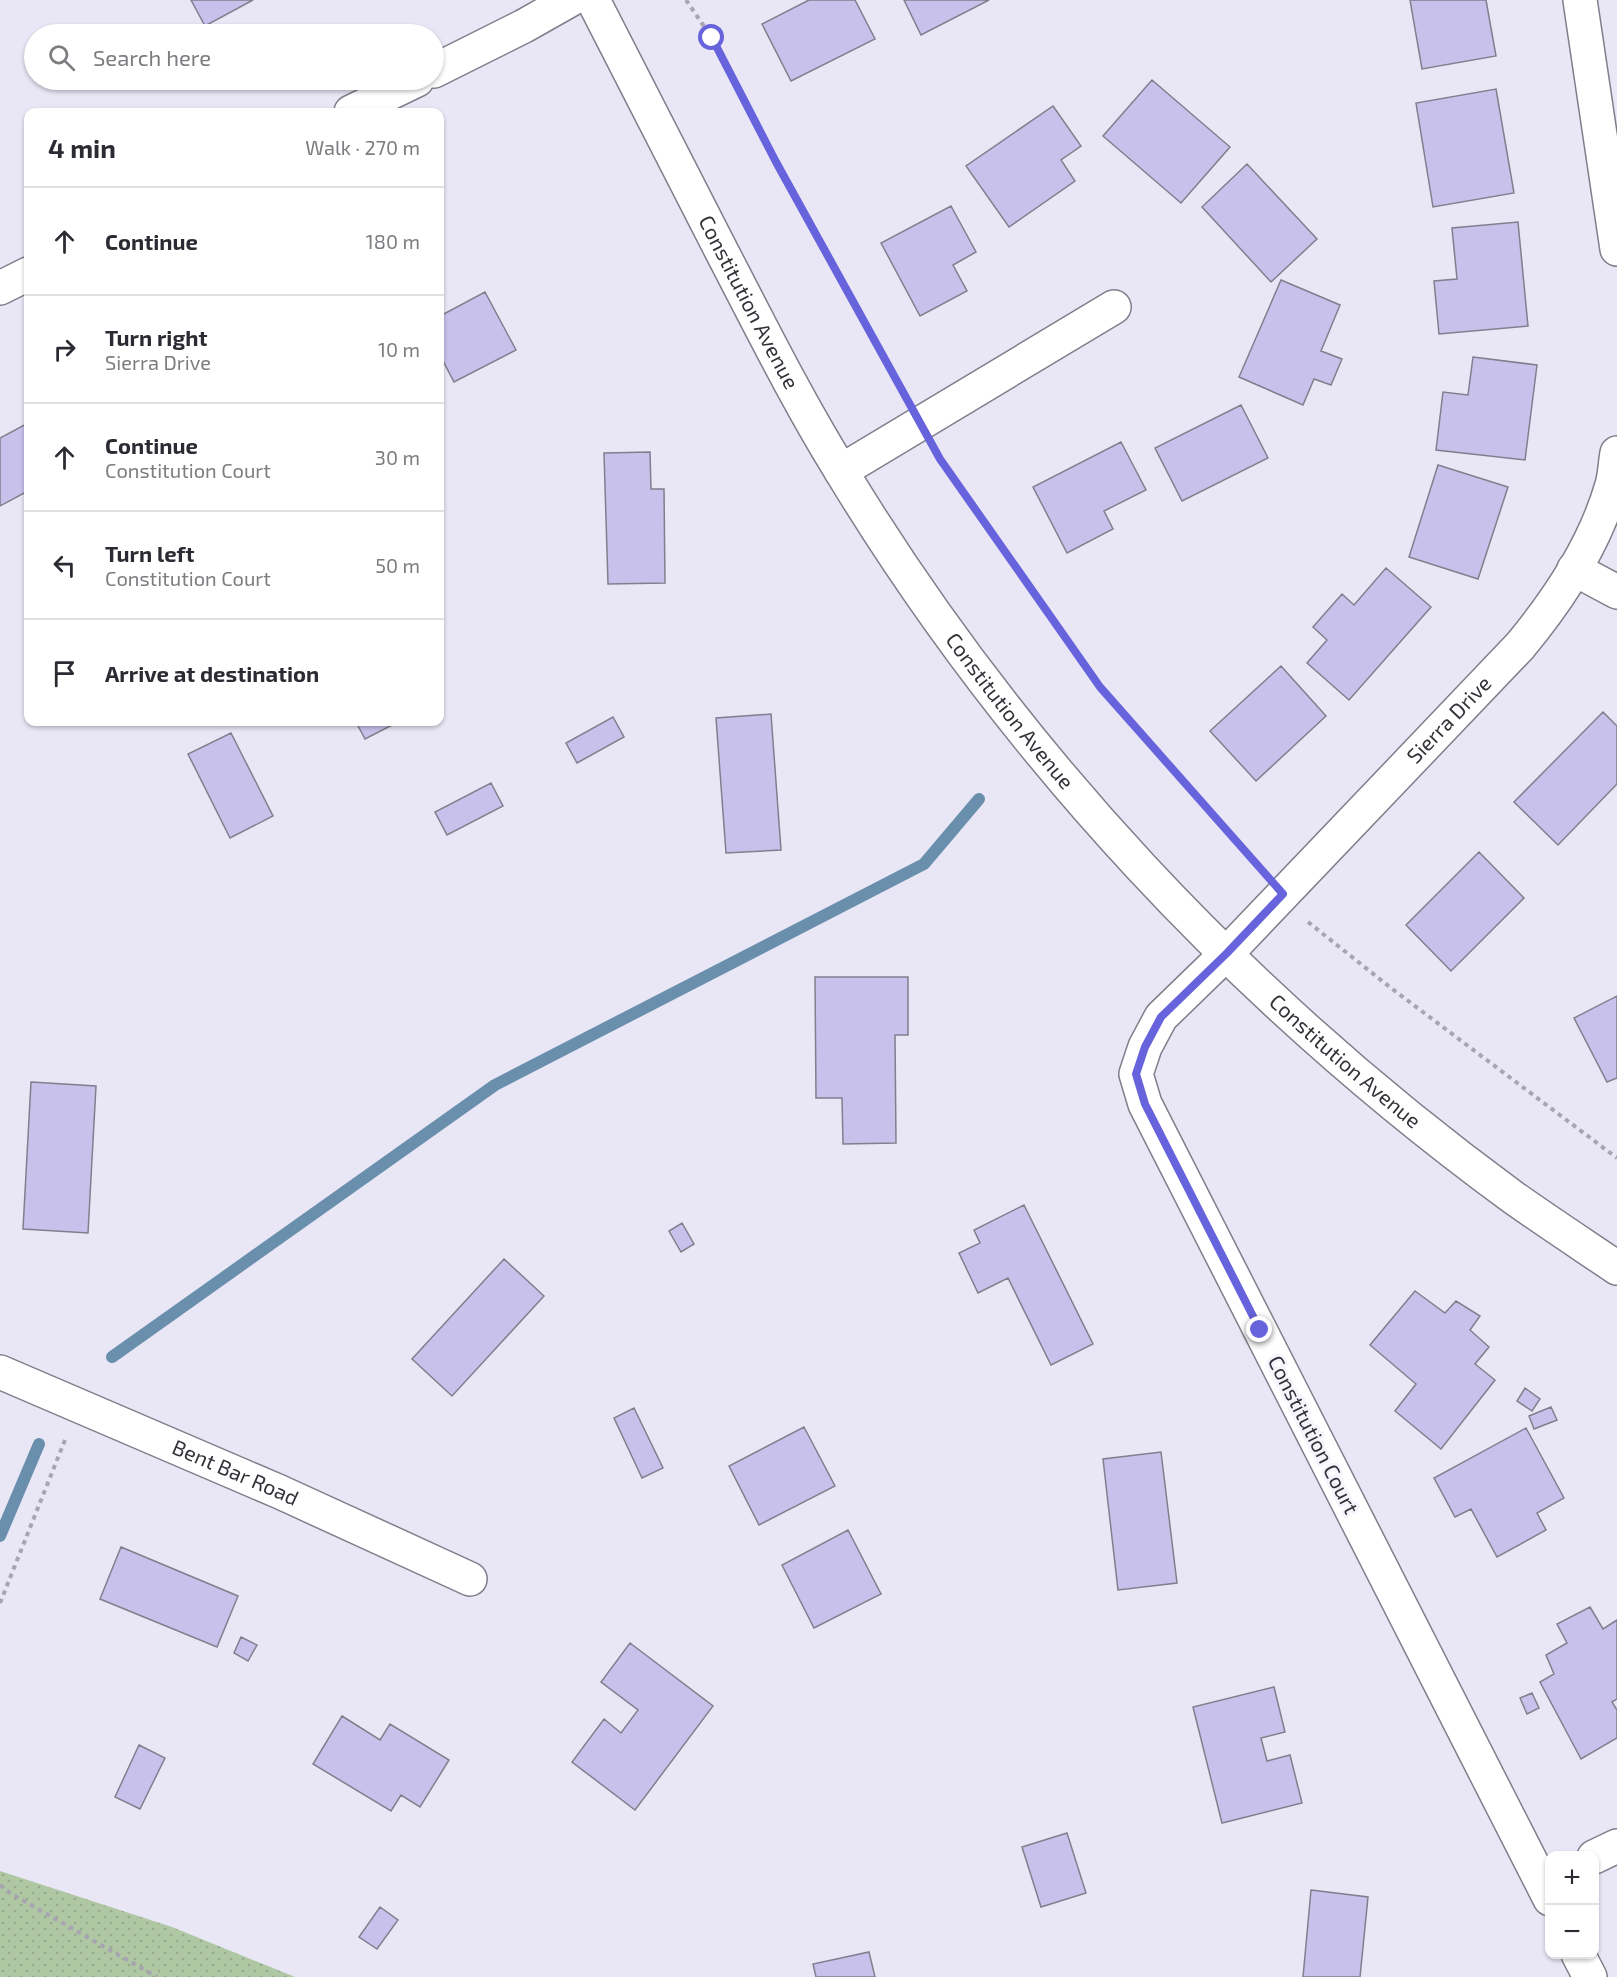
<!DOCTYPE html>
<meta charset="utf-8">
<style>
:root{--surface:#fff;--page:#f2f2f3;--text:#2b2b33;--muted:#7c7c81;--line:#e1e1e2}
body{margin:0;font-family:"Exo 2",sans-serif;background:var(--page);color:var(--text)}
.controls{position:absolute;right:18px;bottom:18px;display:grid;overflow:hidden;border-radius:12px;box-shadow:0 2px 4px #0004}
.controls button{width:54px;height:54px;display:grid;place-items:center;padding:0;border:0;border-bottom:2px solid var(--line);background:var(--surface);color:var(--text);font:30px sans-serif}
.stop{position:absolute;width:18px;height:18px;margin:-14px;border:4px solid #6763dc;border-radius:50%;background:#fff}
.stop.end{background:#6763dc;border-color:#fff;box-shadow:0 2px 6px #0008}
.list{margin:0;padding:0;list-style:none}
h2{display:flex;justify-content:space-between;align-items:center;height:78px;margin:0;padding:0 24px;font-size:26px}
h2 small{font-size:20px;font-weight:400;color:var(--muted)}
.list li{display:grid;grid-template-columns:39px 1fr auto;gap:18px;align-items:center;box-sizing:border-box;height:108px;padding:0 24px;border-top:2px solid var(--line)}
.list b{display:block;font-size:22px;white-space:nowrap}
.list p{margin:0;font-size:20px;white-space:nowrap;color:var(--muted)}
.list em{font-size:20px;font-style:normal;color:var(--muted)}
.icon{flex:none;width:33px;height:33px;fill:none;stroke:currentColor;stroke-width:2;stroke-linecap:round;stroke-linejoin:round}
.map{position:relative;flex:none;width:1617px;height:1977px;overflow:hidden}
.search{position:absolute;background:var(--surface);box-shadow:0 2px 4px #0004;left:24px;top:24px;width:420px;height:66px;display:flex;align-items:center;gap:15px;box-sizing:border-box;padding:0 21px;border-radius:33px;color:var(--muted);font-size:22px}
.panel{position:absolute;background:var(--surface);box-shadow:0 2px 4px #0004;left:24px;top:108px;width:420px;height:618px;border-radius:12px}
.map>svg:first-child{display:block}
.grass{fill:url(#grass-dots)}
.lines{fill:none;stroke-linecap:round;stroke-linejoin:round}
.stream{stroke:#6a8fad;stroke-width:12}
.building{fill:#c8c1ec;stroke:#807f8c;stroke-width:1.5}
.minor-casing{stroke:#807e8b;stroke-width:36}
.major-casing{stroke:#807e8b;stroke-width:36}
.path{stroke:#a7a5b1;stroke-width:4;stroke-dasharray:4.5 4.5;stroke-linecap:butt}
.minor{stroke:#fff;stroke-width:33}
.major{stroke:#fff;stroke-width:33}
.route{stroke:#6763dc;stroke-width:8}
.labels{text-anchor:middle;stroke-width:6;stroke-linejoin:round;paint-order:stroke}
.street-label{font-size:21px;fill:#333238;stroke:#f6f5fe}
</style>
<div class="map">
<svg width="1617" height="1977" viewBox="0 0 1617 1977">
<defs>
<pattern id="grass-dots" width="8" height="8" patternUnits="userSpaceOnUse" patternTransform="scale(1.5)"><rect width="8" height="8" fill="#afc7a3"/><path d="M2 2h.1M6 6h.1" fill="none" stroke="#97ab8d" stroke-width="1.8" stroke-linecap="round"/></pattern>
</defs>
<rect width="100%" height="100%" fill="#e9e7f6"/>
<path class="grass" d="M0,1871L172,1927L295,1977H0Z"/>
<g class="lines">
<path class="stream" d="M112,1357L495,1085L924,864L979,799
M0,1536L39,1444"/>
</g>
<path class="building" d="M191,0H253L205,26Z
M809,0H855L875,39L791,81L762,24Z
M904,0H989L921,35Z
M1410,0H1486L1496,56L1422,69Z
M1152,80L1230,147L1181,203L1103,136Z
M1496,89L1514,193L1433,207L1416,103Z
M1053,106L1081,146L1061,160L1075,181L1009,227L966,166Z
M1247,164L1317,239L1271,282L1202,207Z
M951,206L976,252L953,265L967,291L920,316L881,243Z
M1518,222L1528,326L1439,334L1434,281L1457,279L1452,228Z
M1281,280L1340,305L1321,351L1342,359L1331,385L1314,379L1303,405L1239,377Z
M485,292L516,350L454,382L440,355V316Z
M1473,357L1537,365L1525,460L1436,450L1443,392L1468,395Z
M1241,405L1268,458L1182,501L1155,448Z
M28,423V491L0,506V438Z
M1121,442L1146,490L1104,511L1113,529L1067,553L1033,487Z
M650,452L651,489H664L665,583L608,584L604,453Z
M1438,465L1508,487L1478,579L1409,557Z
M1386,568L1431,607L1349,700L1307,663L1327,640L1313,627L1342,594L1354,605Z
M1281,666L1326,716L1256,781L1210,731Z
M1603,712L1617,726V784L1558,845L1514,802Z
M771,714L781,850L726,853L716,718Z
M613,717L624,737L577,763L566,743Z
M356,722H398L365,739Z
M231,733L273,816L230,838L188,754Z
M491,783L503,806L447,835L435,812Z
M1479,852L1524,898L1451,971L1406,925Z
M815,977H908V1035H895L896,1143L843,1144L842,1098H816Z
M1617,996V1078L1607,1082L1574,1018Z
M31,1082L96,1086L88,1233L23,1229Z
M1024,1205L1093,1344L1051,1365L1008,1278L978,1293L959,1253L980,1243L974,1230Z
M682,1223L694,1244L681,1252L669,1231Z
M504,1259L544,1296L452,1396L412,1359Z
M1415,1291L1445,1313L1456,1301L1480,1316L1470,1330L1489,1347L1475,1364L1495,1380L1441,1449L1395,1411L1416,1384L1370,1345Z
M1525,1388L1540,1399L1532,1411L1517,1401Z
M1551,1407L1557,1420L1534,1429L1529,1416Z
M634,1408L663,1468L642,1478L614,1418Z
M804,1427L835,1486L759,1525L729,1466Z
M1526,1428L1564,1498L1537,1513L1546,1530L1497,1557L1471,1509L1455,1517L1434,1478Z
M1161,1452L1177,1583L1118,1590L1103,1459Z
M848,1530L881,1594L814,1628L782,1565Z
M121,1547L238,1596L217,1647L100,1599Z
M1590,1607L1603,1629L1617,1620V1699L1612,1702L1617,1710V1738L1581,1759L1540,1682L1554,1674L1546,1655L1567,1643L1557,1624Z
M241,1637L257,1645L248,1661L234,1653Z
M630,1643L713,1706L635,1810L572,1762L604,1719L621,1733L638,1710L601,1682Z
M1274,1687L1285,1732L1261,1738L1267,1761L1290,1755L1302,1803L1222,1823L1193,1707Z
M1532,1693L1539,1708L1527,1714L1520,1698Z
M342,1716L380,1740L390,1724L449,1760L420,1807L401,1795L391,1811L313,1764Z
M139,1745L165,1758L140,1809L115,1797Z
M1067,1833L1086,1893L1041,1907L1022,1847Z
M1311,1890L1368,1897L1360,1977H1303Z
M380,1907L398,1920L377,1949L359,1937Z
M869,1952L875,1977H816L813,1964Z"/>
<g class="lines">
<g class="minor-casing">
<g id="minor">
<path d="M1580,0L1617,249"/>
<path d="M434,71L524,26L570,0"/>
<path d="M351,112L417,80"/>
<path d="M0,288L28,274"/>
<path d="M841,471L1114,307"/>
<path d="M1574,569L1617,592"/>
<path id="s1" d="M0,1372L280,1492L470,1579"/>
<path d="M1594,1857L1617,1846"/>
<path id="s2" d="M1550,1899L1145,1104L1136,1074L1145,1047L1161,1017L1227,953L1520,646C1559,599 1595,545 1612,485C1615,475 1615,464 1617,453"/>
<path d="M1578,1954L1590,1977"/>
</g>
</g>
<g class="major-casing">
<g id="major">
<path id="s3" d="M593,0C636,84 679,168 722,252C760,325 797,400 841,471C1013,755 1246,1002 1514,1198C1548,1222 1583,1245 1617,1268"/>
</g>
</g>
<path class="path" d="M686,0L712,38L776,162L903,393
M938,454L1100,687L1259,866
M1308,922L1391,988L1617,1158
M0,1603L65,1440
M0,1885L10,1893L157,1977"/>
<use href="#minor" class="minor"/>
<use href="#major" class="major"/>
</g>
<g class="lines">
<path class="route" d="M712,38L776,162L940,459L1100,687L1283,894L1227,953L1161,1017L1145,1047L1136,1074L1145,1104L1260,1330"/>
</g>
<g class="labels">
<g class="street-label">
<text dy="7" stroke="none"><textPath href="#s3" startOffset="340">Constitution Avenue</textPath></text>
<text dy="7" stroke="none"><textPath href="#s3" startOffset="826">Constitution Avenue</textPath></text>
<text dy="7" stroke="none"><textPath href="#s2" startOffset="1400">Sierra Drive</textPath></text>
<text dy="7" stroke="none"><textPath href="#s3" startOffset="1312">Constitution Avenue</textPath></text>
<text transform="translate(1313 1435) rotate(63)" y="7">Constitution Court</text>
<text dy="7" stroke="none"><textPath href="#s1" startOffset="256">Bent Bar Road</textPath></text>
</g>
</g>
</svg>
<div class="controls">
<button>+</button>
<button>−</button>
</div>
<div class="stop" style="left:712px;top:38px"></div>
<div class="stop end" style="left:1260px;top:1330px"></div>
<div class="search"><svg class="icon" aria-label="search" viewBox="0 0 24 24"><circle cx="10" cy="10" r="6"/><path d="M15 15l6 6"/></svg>Search here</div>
<section class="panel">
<h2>4 min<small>Walk · 270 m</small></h2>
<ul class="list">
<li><svg class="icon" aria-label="ahead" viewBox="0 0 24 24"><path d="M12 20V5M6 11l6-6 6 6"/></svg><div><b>Continue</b></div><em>180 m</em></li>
<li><svg class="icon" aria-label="right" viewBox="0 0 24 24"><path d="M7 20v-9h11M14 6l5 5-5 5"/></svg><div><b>Turn right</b><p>Sierra Drive</p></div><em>10 m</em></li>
<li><svg class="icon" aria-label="ahead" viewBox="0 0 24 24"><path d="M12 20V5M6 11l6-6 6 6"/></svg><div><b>Continue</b><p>Constitution Court</p></div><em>30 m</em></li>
<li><svg class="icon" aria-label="left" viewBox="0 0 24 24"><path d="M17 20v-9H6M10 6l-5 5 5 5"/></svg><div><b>Turn left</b><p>Constitution Court</p></div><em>50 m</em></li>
<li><svg class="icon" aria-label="arrive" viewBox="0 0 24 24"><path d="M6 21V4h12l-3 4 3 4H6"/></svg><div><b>Arrive at destination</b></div></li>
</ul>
</section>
</div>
